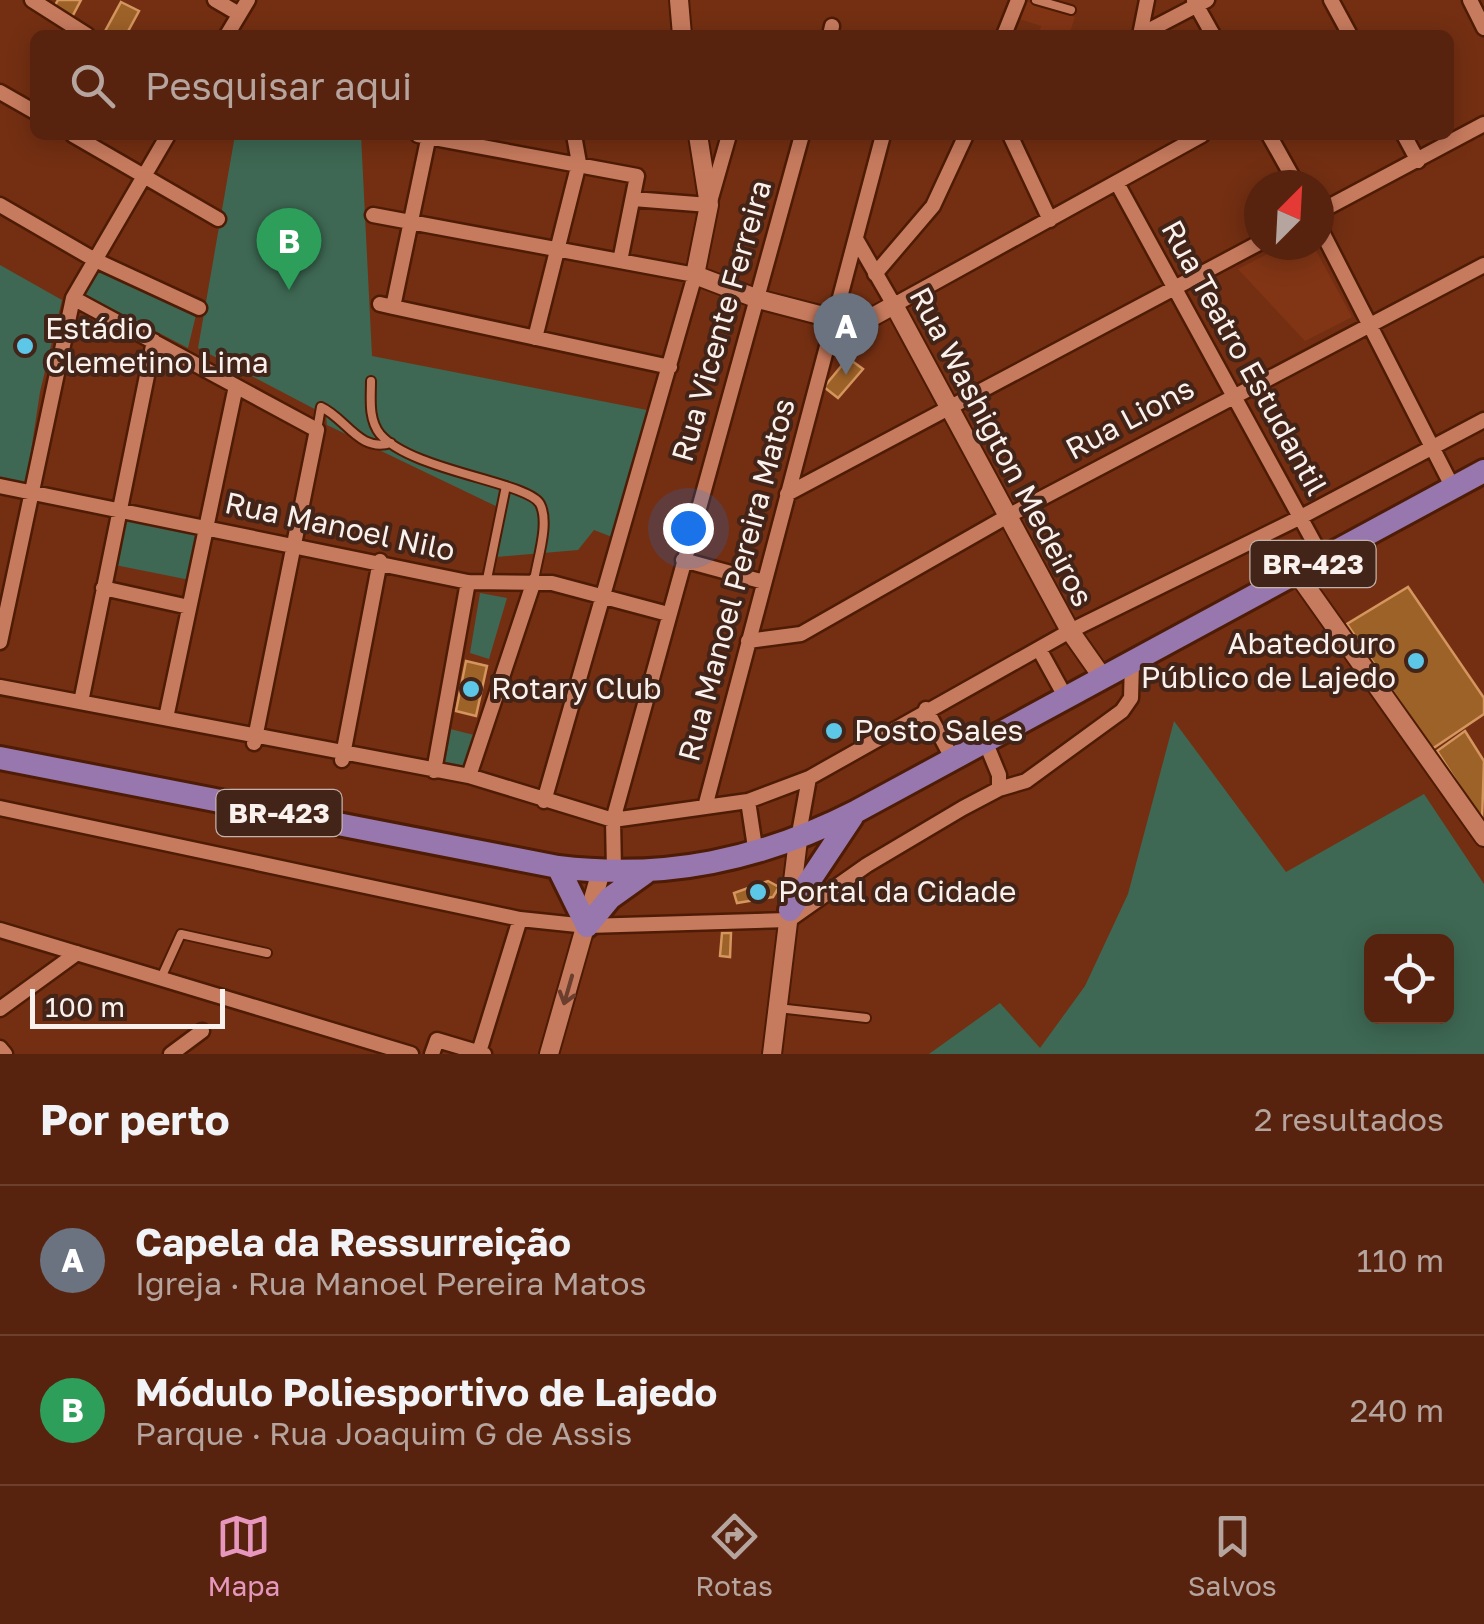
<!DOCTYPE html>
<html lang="pt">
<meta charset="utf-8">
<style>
:root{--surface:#57230e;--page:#5d2b17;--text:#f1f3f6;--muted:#b6a49e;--line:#6d402e;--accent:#e797bd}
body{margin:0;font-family:"Golos Text",sans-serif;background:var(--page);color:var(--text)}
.controls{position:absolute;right:30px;bottom:30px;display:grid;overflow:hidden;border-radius:15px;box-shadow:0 5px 25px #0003}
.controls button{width:90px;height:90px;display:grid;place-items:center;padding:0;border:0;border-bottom:2px solid var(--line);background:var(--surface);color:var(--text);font:50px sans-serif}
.compass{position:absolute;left:1244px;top:170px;width:90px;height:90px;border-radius:50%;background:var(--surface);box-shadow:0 5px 25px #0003;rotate:24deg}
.scale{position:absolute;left:30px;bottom:25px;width:195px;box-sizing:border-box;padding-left:10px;border:5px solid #f9f1ed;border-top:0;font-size:28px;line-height:35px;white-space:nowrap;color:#f9f1ed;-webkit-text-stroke:8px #432418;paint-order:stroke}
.you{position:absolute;left:688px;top:528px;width:35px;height:35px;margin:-25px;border:8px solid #fff;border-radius:50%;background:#1a73e8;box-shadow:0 0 0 15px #1a73e833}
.badge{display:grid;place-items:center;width:65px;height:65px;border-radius:50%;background:var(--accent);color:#fff;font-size:32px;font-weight:700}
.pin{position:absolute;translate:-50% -82px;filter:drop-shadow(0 2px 5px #0008)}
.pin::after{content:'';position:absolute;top:52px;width:35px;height:30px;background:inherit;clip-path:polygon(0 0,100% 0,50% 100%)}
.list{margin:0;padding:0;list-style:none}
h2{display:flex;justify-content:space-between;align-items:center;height:130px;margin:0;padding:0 40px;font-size:42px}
h2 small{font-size:32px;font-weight:400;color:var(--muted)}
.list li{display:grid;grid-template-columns:65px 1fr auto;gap:30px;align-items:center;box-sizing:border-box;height:150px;padding:0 40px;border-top:2px solid var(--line)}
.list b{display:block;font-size:38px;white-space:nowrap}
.list p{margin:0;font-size:32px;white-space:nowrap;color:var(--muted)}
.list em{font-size:32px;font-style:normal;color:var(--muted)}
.icon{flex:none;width:55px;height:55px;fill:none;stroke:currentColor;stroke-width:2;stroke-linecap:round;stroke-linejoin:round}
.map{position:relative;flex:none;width:1484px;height:1054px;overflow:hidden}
.search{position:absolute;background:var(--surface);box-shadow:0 5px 25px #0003;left:30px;right:30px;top:30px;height:110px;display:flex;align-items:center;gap:25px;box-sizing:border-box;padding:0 35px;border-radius:15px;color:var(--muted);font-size:38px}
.sheet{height:430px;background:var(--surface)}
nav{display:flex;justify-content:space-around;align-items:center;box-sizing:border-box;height:140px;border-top:2px solid var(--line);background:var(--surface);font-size:28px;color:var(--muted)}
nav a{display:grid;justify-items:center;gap:5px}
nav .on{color:var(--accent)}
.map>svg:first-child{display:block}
.built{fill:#823515}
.green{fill:#3e6853;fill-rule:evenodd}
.building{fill:#9d6228;stroke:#d5955e;stroke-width:2.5}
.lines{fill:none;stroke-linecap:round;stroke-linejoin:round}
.service-casing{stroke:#4e1b05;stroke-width:12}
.minor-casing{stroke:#4e1b05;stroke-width:19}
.tertiary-casing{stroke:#4e1b05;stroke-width:22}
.primary-casing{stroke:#4e1b05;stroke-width:28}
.service{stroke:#c77b5e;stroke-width:8}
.minor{stroke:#c77b5e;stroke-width:14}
.tertiary{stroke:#c77b5e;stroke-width:18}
.primary{stroke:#9777ad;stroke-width:22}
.oneway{stroke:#6b3e2d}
.poi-dot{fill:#5dc7e8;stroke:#432418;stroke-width:4}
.labels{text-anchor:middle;stroke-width:8;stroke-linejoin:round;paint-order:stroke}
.shield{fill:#432418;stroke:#c2b4ad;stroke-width:2.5}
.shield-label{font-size:28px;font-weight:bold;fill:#f9f1ed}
.street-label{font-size:30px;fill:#f9f1ed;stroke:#432418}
.poi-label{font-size:30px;fill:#f9f1ed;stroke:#432418;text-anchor:start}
</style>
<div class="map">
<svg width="1484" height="1054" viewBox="0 0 1484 1054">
<rect width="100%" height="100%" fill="#742f12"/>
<path class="built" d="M1025,1L1075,17L1069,35H1039L1041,26L1019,19Z
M1285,245H1313L1352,317L1305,341L1238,269Z"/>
<path class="green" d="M235,135H361L372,356L652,411L612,537L594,530L578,550L496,557L504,510L327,425L326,415L198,348Z
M0,265L62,300L40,392L26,484L0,478Z
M99,270L196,315L188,348L84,294Z
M127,516L200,531L190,580L115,565Z
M480,593L507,598L489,659L470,653Z
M1174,721L1286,872L1424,794L1484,884V1054H929L1000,1003L1040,1048L1085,986L1128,894ZM1372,942H1446V1016H1372Z
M450,729L474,735L464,768L443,763Z"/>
<path class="building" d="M58,0H81L72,17L54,7Z
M121,2L139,11L126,35H103Z
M848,358L863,369L838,398L824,387Z
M1408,587L1484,698V714L1432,749L1347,624Z
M466,661L487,666L476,716L456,711Z
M1465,731L1484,761L1482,821L1437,751Z
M768,881L779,887L773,897L737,903L734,893Z
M722,933H731L730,957L720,956Z"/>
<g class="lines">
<g class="service-casing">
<path id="service" d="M1036,0L1071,10
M371,381C371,398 368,419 380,434C411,471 529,482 540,504C550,523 537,560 534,581
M317,430L321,407C346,418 359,453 391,443
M486,584L506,486
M161,978L181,934L267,953
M778,1008L866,1018"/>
</g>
<g class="minor-casing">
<path id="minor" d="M32,0L87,35
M215,0L239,14
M1331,0L1350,35
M1470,0L1484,28
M1194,1L1213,35
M227,35L248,0
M830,35L832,26
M1004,35L1018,0
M1140,35L1207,0
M1140,35L1147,0
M0,92L35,112
M73,135L218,219
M418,135L637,176L620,261
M1010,135L1050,220
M1269,135L1297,185
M1404,135L1418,161
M1117,183L1323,559
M633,199L709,205L729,135
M0,205L95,260L199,308
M1319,212L1484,124
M373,215L695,275L544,801
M1319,226L1453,488
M856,239L894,305L1202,135
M875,274L933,206L966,135
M73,298L317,430L254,743
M380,304L393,307L429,135
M393,307L670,367
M535,338L579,163L574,135
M0,486L468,582L552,583L668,614
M787,494L1259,243
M683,560L764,582
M103,588L189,607
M748,641L801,634L1006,517L1484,265
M0,642L73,298L168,135
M1039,649L1066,698
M0,687L469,776L613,820L748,801L809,778L1070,631L1299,518L1484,420
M81,702L154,341
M926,709L952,758
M166,718L236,386
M985,741L999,775V789
M342,760L380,561
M434,771L468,582
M469,776L534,581
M748,801L756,854
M705,807L883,135
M0,808L520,919L587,926L789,920L867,865L963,808L999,789L1026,781L1122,711L1131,698L1132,663
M798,839L809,778
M614,871L613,820L802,135
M0,930L411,1054
M0,1009L77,953
M0,1048L5,1054
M479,1052L520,919
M171,1054L202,1031
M432,1054L437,1040L484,1054"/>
</g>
<g class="tertiary-casing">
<path id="tertiary" d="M679,0L682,35
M698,135L709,205L695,275L758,299L858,325L894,305L1070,631L1103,678
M1296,572L1484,837
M549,1054L601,871
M772,1054L798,840"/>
</g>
<g class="primary-casing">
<path id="primary" d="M0,758L558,867C665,880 761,860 857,811L1484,471
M558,867L587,926
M790,910L852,817
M587,926L610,898L645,873"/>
</g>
<use href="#service" class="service"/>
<use href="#minor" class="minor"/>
<use href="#tertiary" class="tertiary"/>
<use href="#primary" class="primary"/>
</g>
<defs><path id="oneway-shaft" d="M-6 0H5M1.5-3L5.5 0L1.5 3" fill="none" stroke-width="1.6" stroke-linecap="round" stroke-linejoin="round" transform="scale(2.5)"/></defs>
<use class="oneway" href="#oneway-shaft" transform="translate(568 990) rotate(106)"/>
<g class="poi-dot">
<circle cx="25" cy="346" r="10"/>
<circle cx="1416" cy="661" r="10"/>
<circle cx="471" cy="689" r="10"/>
<circle cx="834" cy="731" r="10"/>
<circle cx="758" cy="892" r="10"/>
</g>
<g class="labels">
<g class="shield">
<rect x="1250.5" y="541" width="125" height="46" rx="8"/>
<rect x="216.5" y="790" width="125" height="46" rx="8"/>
</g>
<g class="shield-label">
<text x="1313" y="574">BR-423</text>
<text x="279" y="823">BR-423</text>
</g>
<g class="street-label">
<text transform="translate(722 321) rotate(-74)" y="10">Rua Vicente Ferreira</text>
<text transform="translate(1244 358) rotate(61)" y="10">Rua Teatro Estudantil</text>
<text transform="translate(1130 419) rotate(-28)" y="10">Rua Lions</text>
<text transform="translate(1001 447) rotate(62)" y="10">Rua Washigton Medeiros</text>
<text transform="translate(340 527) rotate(12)" y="10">Rua Manoel Nilo</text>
<text transform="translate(737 580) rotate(-75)" y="10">Rua Manoel Pereira Matos</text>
</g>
<g class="poi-label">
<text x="45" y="339">Estádio<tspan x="45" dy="34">Clemetino Lima</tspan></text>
<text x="1396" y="654" text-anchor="end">Abatedouro<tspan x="1396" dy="34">Público de Lajedo</tspan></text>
<text x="491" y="699">Rotary Club</text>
<text x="854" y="741">Posto Sales</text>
<text x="778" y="902">Portal da Cidade</text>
</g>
</g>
</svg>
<div class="controls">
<button><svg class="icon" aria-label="locate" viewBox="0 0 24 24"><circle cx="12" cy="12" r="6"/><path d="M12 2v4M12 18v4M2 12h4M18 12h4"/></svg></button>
</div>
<svg class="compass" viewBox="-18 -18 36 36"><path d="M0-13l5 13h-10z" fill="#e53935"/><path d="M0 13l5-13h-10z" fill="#b6a49e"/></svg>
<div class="scale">100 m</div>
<div class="you"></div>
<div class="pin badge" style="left:846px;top:375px;background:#6b7280">A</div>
<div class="pin badge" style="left:289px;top:290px;background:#2e9e5b">B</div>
<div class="search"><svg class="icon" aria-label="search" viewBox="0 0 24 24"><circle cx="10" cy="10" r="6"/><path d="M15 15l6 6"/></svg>Pesquisar aqui</div>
</div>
<section class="sheet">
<h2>Por perto<small>2 resultados</small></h2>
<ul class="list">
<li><span class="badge" style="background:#6b7280">A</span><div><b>Capela da Ressurreição</b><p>Igreja · Rua Manoel Pereira Matos</p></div><em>110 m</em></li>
<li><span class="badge" style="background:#2e9e5b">B</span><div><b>Módulo Poliesportivo de Lajedo</b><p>Parque · Rua Joaquim G de Assis</p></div><em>240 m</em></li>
</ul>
</section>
<nav>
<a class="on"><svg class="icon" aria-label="map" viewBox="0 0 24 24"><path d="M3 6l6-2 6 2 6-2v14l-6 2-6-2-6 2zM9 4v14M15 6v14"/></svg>Mapa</a>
<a><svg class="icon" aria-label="directions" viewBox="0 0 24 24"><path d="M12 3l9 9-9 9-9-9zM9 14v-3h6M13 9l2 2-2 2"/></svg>Rotas</a>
<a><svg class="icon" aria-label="saved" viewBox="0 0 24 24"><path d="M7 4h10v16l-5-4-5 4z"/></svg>Salvos</a>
</nav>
